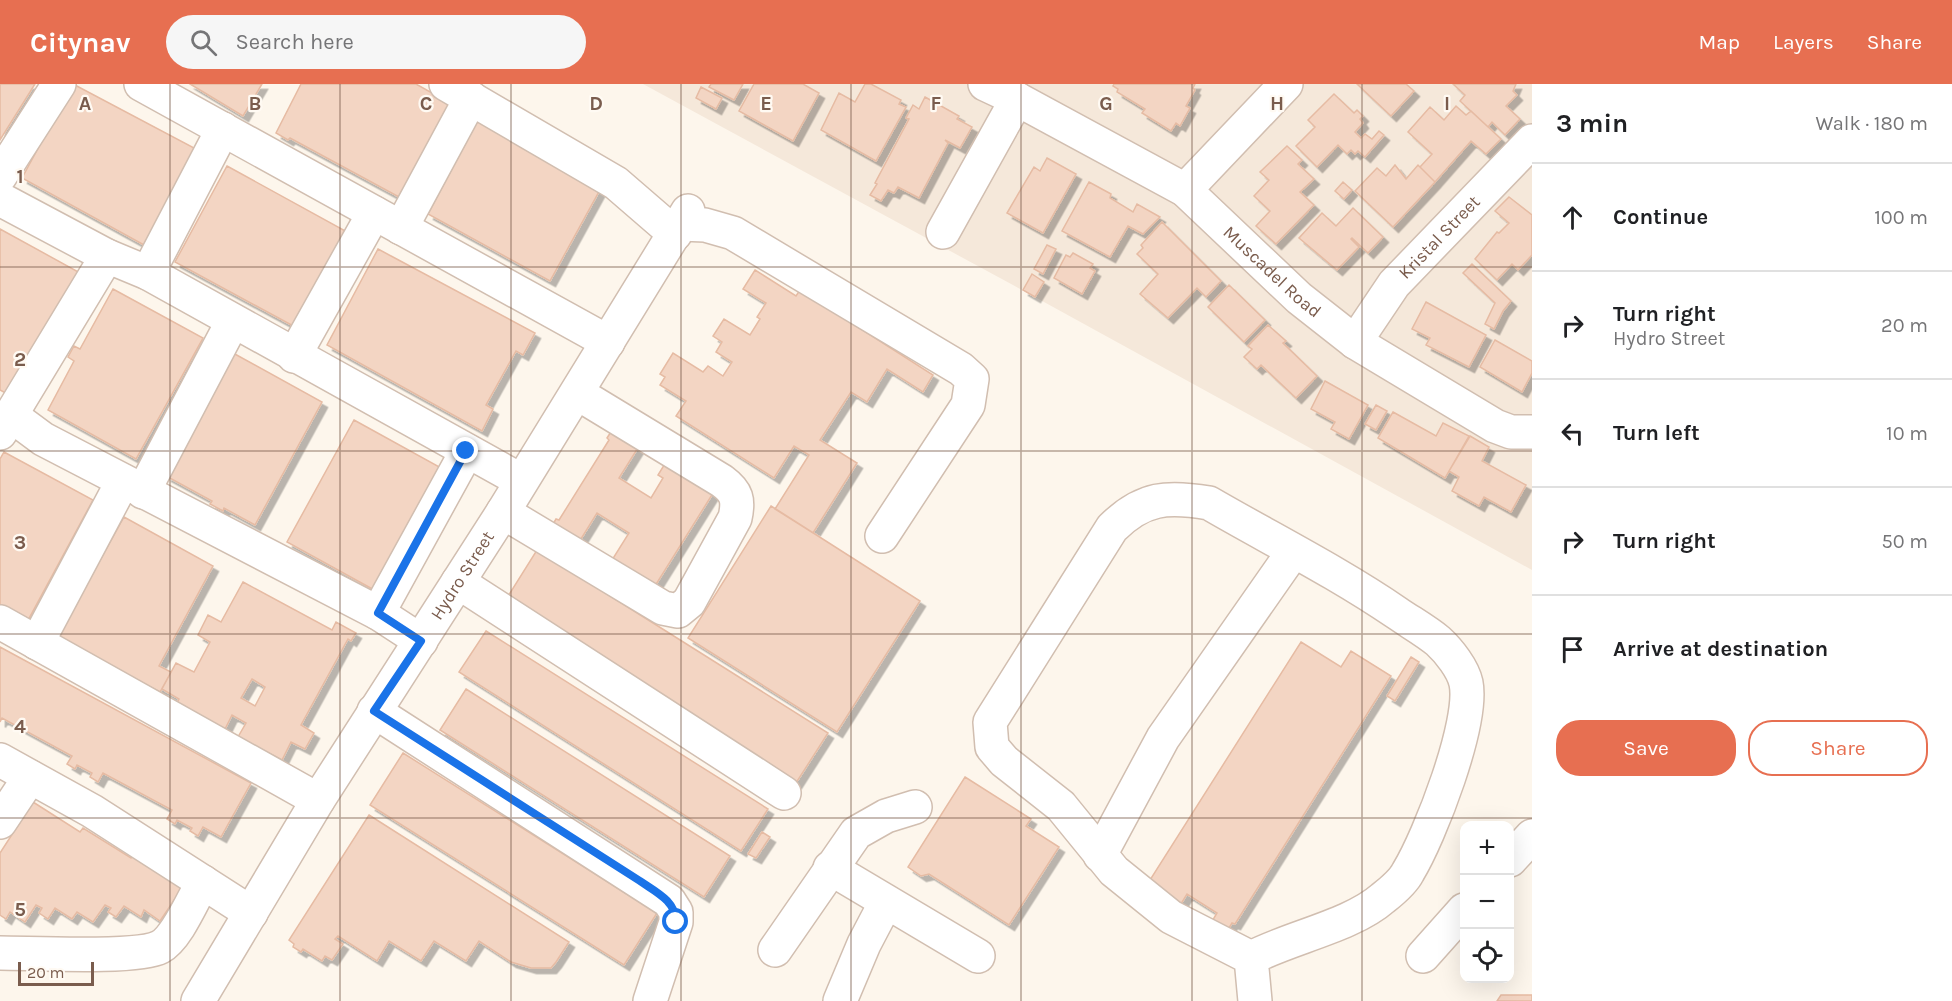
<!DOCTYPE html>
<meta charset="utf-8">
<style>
:root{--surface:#fff;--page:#f6f6f6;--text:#202124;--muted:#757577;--line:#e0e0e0;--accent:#e76f51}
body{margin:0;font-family:Karla,sans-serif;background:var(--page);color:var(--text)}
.controls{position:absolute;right:18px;bottom:18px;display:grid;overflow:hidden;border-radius:12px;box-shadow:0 6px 24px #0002}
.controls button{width:54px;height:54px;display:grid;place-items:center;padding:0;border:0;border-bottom:2px solid var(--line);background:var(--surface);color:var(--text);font:30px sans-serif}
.scale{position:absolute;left:18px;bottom:15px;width:76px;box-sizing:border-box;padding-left:6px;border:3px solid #7a5c4d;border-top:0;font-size:16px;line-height:21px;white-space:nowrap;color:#7a5c4d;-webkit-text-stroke:4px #fffaf3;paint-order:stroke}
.stop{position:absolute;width:18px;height:18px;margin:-14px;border:4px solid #1a73e8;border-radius:50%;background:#fff}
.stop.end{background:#1a73e8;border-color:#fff;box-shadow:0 2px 6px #0008}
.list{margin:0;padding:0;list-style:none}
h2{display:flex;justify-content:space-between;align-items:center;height:78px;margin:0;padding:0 24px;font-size:26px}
h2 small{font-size:20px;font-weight:400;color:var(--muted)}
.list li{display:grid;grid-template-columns:39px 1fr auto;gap:18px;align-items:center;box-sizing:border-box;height:108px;padding:0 24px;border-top:2px solid var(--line)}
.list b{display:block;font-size:22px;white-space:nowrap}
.list p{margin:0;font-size:20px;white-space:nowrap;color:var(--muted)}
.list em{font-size:20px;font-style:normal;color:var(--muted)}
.actions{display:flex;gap:12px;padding:18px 24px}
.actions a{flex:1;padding:14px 0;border:2px solid var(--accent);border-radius:24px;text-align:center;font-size:21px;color:var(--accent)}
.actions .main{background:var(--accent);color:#fff}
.icon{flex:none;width:33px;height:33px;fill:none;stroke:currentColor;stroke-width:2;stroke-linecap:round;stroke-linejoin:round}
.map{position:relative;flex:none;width:1532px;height:917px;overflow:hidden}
header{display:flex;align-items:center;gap:36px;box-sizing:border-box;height:84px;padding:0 30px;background:var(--accent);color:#fff}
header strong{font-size:28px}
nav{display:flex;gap:33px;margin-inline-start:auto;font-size:21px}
.search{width:420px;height:54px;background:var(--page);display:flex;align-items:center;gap:15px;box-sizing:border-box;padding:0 21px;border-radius:33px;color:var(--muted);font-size:22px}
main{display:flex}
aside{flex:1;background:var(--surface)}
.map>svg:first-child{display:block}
.residential{fill:#f5e8da}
.building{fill:#f3d5c3;stroke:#e6bba3;stroke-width:1.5;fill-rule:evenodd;filter:url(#shadow)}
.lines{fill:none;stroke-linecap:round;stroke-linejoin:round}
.minor-casing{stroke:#d1beb0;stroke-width:36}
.minor{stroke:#fff;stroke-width:33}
.route{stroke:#1a73e8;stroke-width:8}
.grid{fill:none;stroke:#7a5c4d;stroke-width:1.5;stroke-opacity:0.55}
.labels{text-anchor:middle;stroke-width:4.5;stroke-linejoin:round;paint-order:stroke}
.street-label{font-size:18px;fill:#7a5c4d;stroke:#fffaf3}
.grid-label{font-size:20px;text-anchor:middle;font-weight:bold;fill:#7a5c4d;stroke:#fffaf3;stroke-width:4.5;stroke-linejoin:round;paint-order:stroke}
</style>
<header>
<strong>Citynav</strong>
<div class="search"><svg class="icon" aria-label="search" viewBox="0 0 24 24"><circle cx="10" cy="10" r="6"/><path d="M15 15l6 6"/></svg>Search here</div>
<nav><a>Map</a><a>Layers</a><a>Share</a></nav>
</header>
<main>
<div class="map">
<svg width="1532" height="917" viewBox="0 0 1532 917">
<defs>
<filter id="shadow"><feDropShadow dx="5.5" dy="5.5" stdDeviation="0" flood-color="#0004"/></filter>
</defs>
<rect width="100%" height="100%" fill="#fdf6ec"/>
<path class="residential" d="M643,0H1532V486L1044,218Z"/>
<path class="building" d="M0,0H35L0,56Z
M73,0L196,65L144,161L22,94Z
M190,0H262L243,32Z
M301,0H416L450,19L399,113L290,54L288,56L276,49Z
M711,0H743L734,16L709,3Z
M754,0H803L819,9L793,57L739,27Z
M865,0H871L901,16L899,20L906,23L876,77L821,46L839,9L855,18Z
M1114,0H1195L1193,4L1195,6L1186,22L1190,24L1180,42L1176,39L1171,47L1142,29L1145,25L1117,8L1118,5L1113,2Z
M1357,0H1406L1414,7L1391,32Z
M1453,0H1516L1513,7L1517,11L1506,22L1520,35L1505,51L1492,38L1488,43L1460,17L1465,11Z
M701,3L722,14L716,25L696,14Z
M1334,10L1354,29L1357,26L1363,32L1360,35L1363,39L1355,48L1361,54L1365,50L1372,55L1379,47L1384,51L1365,73L1358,67L1355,70L1351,66L1347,70L1338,61L1317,83L1296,62L1315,43L1308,36Z
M925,13L959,32L957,35L972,43L960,64L945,56L948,59L919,114L898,103L894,109L888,106L881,117L870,111L877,100L875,99L909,35L906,34L913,21L919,25Z
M1456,22L1466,31L1471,27L1501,55L1486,70L1471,57L1435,98L1420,83L1432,70L1408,48L1430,23L1444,36Z
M479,34L602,102L550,197L428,130Z
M1287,62L1302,76L1298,80L1314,95L1300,108L1314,121L1276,160L1256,142L1270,127L1254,112L1269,96L1260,88Z
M1047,74L1076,90L1043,149L1007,129L1034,83L1040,87Z
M1395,81L1406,95L1418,81L1435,98L1393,143L1355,107L1377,84L1386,92Z
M227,82L349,149L297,244L175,178Z
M1089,98L1111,110L1110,114L1133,128L1137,120L1160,133L1143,150L1128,142L1110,173L1062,147Z
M1343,98L1352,106L1344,115L1335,107Z
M1509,113L1532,131V171L1518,186L1512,180L1497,196L1475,175L1497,148L1499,149L1509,139L1495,127Z
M1353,124L1383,153L1368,169L1352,154L1351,155L1359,163L1337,186L1299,154L1322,129L1336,142Z
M1162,138L1221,197L1206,213L1197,204L1168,234L1140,210L1158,190L1137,170L1143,164L1141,161Z
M0,145L82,190L15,314L0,306Z
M1047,161L1056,165L1043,190L1034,185Z
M378,165L535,249L523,271L516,267L486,321L493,325L482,347L327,261Z
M1073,169L1093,180L1090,184L1095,187L1082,210L1054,194L1066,171L1070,173Z
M1472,180L1511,217L1503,227L1494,245L1485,240L1495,219L1463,189Z
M755,186L796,212L800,206L933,291L923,308L887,285L867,318L851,308L820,356L857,379L813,449L775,425L809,371L794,362L774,394L676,332L686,317L660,301L665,293L660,290L673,269L703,288L708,282L723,292L732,278L716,268L722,258L713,252L724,235L750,251L760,235L757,233L766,219L743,205Z
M1032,190L1044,198L1035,213L1023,206Z
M1229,201L1265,236L1244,258L1208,223Z
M113,205L203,254L136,375L48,326L74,277L68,273L74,262L80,265Z
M1426,218L1486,251L1469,283L1426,261L1430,254L1412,245Z
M1268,241L1286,257L1283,259L1317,292L1296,314L1261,281L1257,285L1244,273L1252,265L1248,262Z
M1495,256L1532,277V289L1522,308L1480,283Z
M233,269L322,318L255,441L224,424L223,427L210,420L212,417L166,392Z
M1325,297L1368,321L1349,355L1331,345L1335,338L1311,325Z
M1376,321L1387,327L1376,346L1365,340Z
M1393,328L1436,352L1443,339L1469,352L1445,394L1378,354Z
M354,336L443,385L376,507L287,458Z
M614,343L641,359L619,394L651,414L663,394L658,391L666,378L715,406L650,510L607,484L629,449L597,429L576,463L549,447L556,435L559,436L609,356L607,354Z
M1470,352L1489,363L1482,377L1526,401L1511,428L1484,413L1479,422L1452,407L1459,393L1449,387Z
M4,368L93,416L27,538L0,523V375Z
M771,422L920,517L837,648L688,554Z
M124,433L213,482L159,582L171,588L160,608L57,554Z
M537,466L828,649L796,699L505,517Z
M243,498L332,546L336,538L356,549L351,557L348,555L301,641L314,649L305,665L291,658L282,676L238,653L246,639L232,631L225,645L177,619L179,615L162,605L176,579L194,588L210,558L198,551L208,531L221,538ZM252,595L265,603L255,622L241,614Z
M486,547L768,725L741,767L459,588Z
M1301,558L1341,583L1351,567L1391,592L1235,840L1232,839L1223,854L1208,844L1217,829L1187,810L1176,828L1143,807Z
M0,563L251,699L221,753L203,743L198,752L190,747L192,744L177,736L175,740L167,735L172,726L103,689L98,698L90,693L92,689L77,681L75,685L67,680L72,672L2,634L0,638Z
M1411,573L1419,578L1395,617L1387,612Z
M466,605L730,772L704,813L440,646Z
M403,669L657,829L624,881L370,721Z
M965,693L1031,735L1026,742L1059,763L1009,841L929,790L921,792L908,783Z
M33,718L80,748L83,744L131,774L133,771L183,803L160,837L144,826L141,833L124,822L116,833L108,828L111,824L105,821L93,838L77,828L72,835L55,824L48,835L39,829L42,824L36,821L25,838L10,828L6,835L0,831V769Z
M369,731L569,858L556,878L551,884H531L511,878L479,857L466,877L434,857L421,877L389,857L377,877L338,852L335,855L343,860L332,876L325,872L322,877L303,865L301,868L293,863L294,860L289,856Z
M762,748L770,753L756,774L748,770Z
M1501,911H1532V917H1497Z"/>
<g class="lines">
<g class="minor-casing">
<g id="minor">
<path d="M141,0L608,258"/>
<path d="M446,0L616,99L675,150"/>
<path id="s1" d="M985,0L1017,15L1185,106L1299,214L1355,258L1495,342L1511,348H1532"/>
<path d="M0,92L59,0"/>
<path d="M1185,106L1286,0"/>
<path d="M0,115L107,172L148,189L520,396"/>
<path d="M681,140L705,141L733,149L961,285L972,295L968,321L882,452"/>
<path d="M401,144L471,14"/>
<path d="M943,148L1017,15"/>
<path d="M148,189L223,45"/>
<path id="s2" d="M1355,258L1394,200L1532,57"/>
<path d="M294,272L374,129"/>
<path d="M12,332L43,355L378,529L421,557"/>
<path d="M0,349L107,172"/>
<path d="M143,408L233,237"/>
<path d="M503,428L663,524L678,527L689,518L735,434C739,416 737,408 722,397L577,309"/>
<path d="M458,498L784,709"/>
<path d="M378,529L467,367"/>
<path d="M0,538L318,716"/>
<path d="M37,559L123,397"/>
<path d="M374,627L669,817L676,828V838L650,917"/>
<path d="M0,676L92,727L251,829"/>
<path d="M0,738L30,693"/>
<path d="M1100,771L1163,654L1293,468"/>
<path d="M1510,776L1532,752"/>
<path d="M830,784L978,872"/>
<path d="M775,866L856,749L886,732L915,723"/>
<path d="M0,869C32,869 137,875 160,863C177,854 193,815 203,798"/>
<path d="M1423,872L1464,826"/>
<path d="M1251,874L1171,833L1114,787L1061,722L1004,677L992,663L990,638L1112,444C1143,413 1168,412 1209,419C1271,455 1337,488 1397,529C1410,538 1426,547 1438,557C1449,567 1463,585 1466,599C1474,638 1430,752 1408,788C1403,798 1392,807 1383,814C1351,842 1291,853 1251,874L1255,917"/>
<path id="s3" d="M198,917L318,716L503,428L688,127"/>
<path d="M840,917L864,860L886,818"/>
</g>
</g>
<use href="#minor" class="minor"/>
</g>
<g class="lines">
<path class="route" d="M466,367L378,529L421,557L374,627L640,797C656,808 676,817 676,838"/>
</g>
<path class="grid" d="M170,0V917M340,0V917M511,0V917M681,0V917M851,0V917M1021,0V917M1192,0V917M1362,0V917M0,183H1532M0,367H1532M0,550H1532M0,734H1532"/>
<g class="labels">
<g class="street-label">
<text dy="6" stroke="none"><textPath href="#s2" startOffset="135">Kristal Street</textPath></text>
<text dy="6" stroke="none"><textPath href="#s1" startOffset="346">Muscadel Road</textPath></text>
<text dy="6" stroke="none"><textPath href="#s3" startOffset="501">Hydro Street</textPath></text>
</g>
</g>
<g class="grid-label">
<text x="85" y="26">A</text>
<text x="255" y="26">B</text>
<text x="426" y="26">C</text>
<text x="596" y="26">D</text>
<text x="766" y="26">E</text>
<text x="936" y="26">F</text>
<text x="1106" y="26">G</text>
<text x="1277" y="26">H</text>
<text x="1447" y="26">I</text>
<text x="20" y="99">1</text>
<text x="20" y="282">2</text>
<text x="20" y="465">3</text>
<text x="20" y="649">4</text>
<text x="20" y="832">5</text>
</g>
</svg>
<div class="controls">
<button>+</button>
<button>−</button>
<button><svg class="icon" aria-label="locate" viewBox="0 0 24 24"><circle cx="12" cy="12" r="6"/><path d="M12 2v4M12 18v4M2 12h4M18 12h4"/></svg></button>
</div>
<div class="scale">20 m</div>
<div class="stop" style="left:676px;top:838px"></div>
<div class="stop end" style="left:466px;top:367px"></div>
</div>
<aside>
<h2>3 min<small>Walk · 180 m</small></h2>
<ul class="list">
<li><svg class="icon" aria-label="ahead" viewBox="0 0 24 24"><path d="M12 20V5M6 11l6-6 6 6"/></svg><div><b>Continue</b></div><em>100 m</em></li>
<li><svg class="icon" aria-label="right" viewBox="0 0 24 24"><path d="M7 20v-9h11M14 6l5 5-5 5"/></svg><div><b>Turn right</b><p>Hydro Street</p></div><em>20 m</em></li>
<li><svg class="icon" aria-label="left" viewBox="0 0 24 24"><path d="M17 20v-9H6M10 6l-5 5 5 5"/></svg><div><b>Turn left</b></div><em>10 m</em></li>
<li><svg class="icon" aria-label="right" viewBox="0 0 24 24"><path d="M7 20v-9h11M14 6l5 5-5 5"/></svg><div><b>Turn right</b></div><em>50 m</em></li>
<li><svg class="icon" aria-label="arrive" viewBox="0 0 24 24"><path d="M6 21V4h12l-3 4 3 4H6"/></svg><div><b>Arrive at destination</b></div></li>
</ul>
<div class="actions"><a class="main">Save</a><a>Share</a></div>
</aside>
</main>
